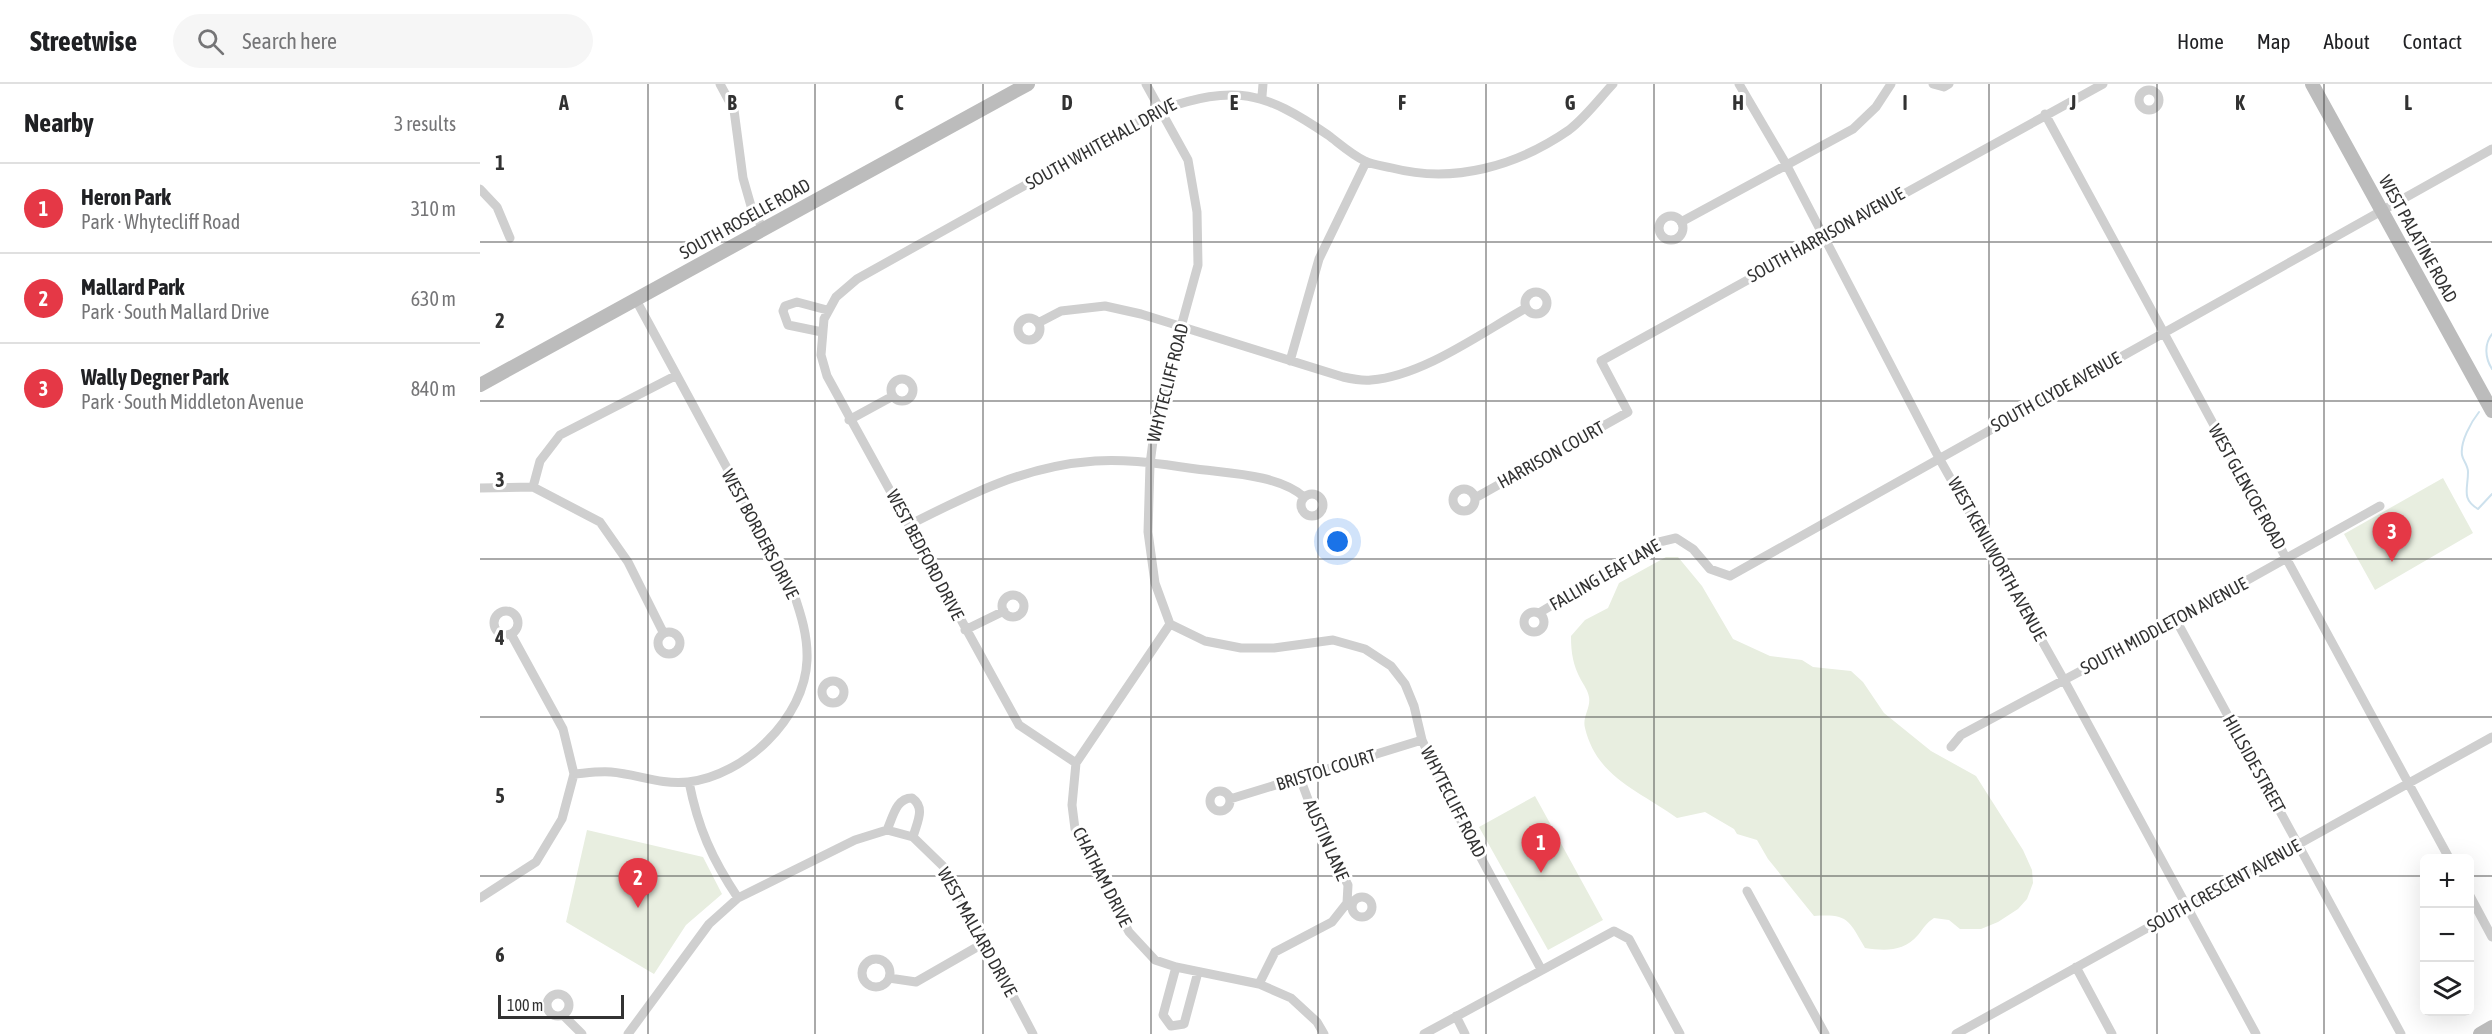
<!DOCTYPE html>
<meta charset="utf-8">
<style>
:root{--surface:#fff;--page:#f6f6f6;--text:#202124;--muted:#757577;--line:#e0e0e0;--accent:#e53846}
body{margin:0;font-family:"Asap Condensed",sans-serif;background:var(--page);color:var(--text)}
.controls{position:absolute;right:18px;bottom:18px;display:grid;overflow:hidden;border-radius:9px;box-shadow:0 6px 24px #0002}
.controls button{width:54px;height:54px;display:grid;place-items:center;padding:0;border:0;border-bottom:2px solid var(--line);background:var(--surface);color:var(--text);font:30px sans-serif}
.scale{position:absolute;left:18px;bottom:15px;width:126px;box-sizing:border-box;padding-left:6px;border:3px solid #323232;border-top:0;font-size:16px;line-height:21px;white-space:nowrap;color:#323232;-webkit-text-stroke:4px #fff;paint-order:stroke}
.you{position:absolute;left:858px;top:458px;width:21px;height:21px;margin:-15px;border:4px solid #fff;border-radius:50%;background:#1a73e8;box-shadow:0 0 0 9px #1a73e833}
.badge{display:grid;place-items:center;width:39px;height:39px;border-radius:50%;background:var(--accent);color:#fff;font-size:20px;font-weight:700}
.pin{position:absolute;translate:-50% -50px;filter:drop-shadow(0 2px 3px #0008)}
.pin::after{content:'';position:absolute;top:32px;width:21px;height:18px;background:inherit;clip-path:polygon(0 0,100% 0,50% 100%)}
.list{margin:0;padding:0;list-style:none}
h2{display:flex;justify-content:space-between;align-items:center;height:78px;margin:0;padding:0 24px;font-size:26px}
h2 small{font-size:20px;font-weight:400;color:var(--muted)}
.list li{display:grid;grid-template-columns:39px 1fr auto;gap:18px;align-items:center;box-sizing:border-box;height:90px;padding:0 24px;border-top:2px solid var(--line)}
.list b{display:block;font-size:22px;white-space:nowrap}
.list p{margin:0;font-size:20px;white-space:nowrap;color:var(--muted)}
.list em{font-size:20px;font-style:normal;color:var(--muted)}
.icon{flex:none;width:33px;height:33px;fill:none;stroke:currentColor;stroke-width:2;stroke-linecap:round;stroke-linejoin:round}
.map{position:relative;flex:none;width:2012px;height:950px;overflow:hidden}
header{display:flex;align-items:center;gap:36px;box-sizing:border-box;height:84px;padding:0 30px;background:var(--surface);border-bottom:2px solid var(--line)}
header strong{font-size:28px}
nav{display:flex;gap:33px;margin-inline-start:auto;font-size:21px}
.search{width:420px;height:54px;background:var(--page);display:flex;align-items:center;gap:15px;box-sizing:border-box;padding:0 21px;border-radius:33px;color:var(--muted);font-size:22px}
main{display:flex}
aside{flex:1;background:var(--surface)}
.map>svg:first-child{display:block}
.green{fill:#e8eee0}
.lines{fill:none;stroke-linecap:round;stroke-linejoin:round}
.stream{stroke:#cde1ed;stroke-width:2}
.street{stroke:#cfcfcf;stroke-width:9}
.secondary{stroke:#bcbcbc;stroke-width:14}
.grid{fill:none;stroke:#323232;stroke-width:1.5;stroke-opacity:0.55}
.labels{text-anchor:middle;stroke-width:6;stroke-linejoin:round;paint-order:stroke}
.street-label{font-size:18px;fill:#323232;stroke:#fff}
.grid-label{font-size:20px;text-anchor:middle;font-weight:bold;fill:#323232;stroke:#fff;stroke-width:6;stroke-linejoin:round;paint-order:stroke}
</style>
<header>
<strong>Streetwise</strong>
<div class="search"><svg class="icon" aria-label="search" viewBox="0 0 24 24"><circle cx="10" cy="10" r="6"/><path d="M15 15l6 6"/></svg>Search here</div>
<nav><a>Home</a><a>Map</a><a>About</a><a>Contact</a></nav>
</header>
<main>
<aside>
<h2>Nearby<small>3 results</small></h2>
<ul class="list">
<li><span class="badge">1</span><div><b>Heron Park</b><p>Park · Whytecliff Road</p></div><em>310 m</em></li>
<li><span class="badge">2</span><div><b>Mallard Park</b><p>Park · South Mallard Drive</p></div><em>630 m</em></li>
<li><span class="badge">3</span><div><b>Wally Degner Park</b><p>Park · South Middleton Avenue</p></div><em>840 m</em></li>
</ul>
</aside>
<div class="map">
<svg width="2012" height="950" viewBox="0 0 2012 950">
<rect width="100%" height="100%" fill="#fff"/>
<path class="green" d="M1963,394L1993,449L1895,506L1864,450Z
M1186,473H1198L1222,502L1253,555L1290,572L1322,576L1333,583L1371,587L1383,598L1404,629L1451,667L1496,692L1543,766L1552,786L1553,799L1547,815L1538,825L1518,838L1501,845H1480L1469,836L1454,834C1446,839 1444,844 1438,851C1423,868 1405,867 1385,864C1368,835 1368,830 1334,832L1288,775L1277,756L1257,750L1254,745L1225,728L1197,734C1160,707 1117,694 1105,644C1102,633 1111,624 1109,613C1108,607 1104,601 1101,596C1093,581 1091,569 1091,552L1105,536L1128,524L1139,499Z
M1055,712L1123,836L1068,866L999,743Z
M107,746L223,773L242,810L206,841L174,890L86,838Z"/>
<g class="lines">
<path class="stream" d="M2012,250C2004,260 2005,274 2012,285
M1999,328C1991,338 1980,358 1982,371C1983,377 1988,381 1988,388C1988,405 1981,415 1998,425L2012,410"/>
<path class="street" d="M240,0L254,26L263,94L271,122L283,145
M666,0L708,76L717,128L718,181L676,334L670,380L668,448L675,499L690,540L725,557L761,564H794L853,556L885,565L911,582L925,600L934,622L942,656L966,709L1061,885
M1259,0L1306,80L1459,374L1584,596L1776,950
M1453,0L1464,3L1469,0
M1659 16a10 10 0 1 1 20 0a10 10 0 1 1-20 0Z
M782,12L783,0
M1565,30L1969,774
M0,105L17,123L30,154
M1179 144a12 12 0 1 1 24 0a12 12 0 1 1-24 0Z
M1201,138L1373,45L1396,23L1411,0
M1045 219a11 11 0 1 1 22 0a11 11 0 1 1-22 0Z
M538 245a11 11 0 1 1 22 0a11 11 0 1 1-22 0Z
M558,239L581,227L625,222L661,230L863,293C872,295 882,297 891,296C943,292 1001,249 1046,224
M342,248L308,241L303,227L305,222L317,218L347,226
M810,277L839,175L886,78
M411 306a11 11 0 1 1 22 0a11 11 0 1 1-22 0Z
M369,336L413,312
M53,403L60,377L80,351L195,292
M0,404L53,403L120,438L148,478L183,548
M973 416a11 11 0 1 1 22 0a11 11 0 1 1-22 0Z
M821 421a11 11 0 1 1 22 0a11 11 0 1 1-22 0Z
M995,414L1148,328L1121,277L1623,0
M431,440C492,409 545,382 615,377C654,374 695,383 734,387C762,390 803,394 824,413
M522 522a11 11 0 1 1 22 0a11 11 0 1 1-22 0Z
M14 539a12 12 0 1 1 24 0a12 12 0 1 1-24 0Z
M1044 538a10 10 0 1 1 20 0a10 10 0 1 1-20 0Z
M1059,529L1175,459L1196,454L1213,465L1230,485L1250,492L2012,65
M1696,536L1921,950
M690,540L596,679L592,721L595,745L649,848L675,876L696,883L779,900L811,914L837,938L844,950
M485,546L524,527
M178 559a11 11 0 1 1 22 0a11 11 0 1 1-22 0Z
M31,550L83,645L94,690C106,689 119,687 131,688C157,690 180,701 208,698C264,692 325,634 327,576C328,550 320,528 312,504L156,216
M342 608a11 11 0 1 1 22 0a11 11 0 1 1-22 0Z
M1471,663L1481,651L1696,536L1900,422
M596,679L539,641L347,292L341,271L344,235L356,213L377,195L680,26C756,0 783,7 848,51C860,60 872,71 885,77C893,81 904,82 912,84C974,100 1037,82 1089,46C1105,34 1119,15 1133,0
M209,698C218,744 232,775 258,814
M730 717a10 10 0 1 1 20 0a10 10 0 1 1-20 0Z
M750,715L942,656
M407,746L433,753L466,785L553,950
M407,746C413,733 416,714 432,714C446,724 437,738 433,753
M1267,807L1345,950
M1990,812L2012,853
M872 823a10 10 0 1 1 20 0a10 10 0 1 1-20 0Z
M0,814L56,778L82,735L94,690
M382 889a14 14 0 1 1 28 0a14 14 0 1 1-28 0Z
M696,883L683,931L691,942L704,940L718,888
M1596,883L1632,950
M409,894L436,898L504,859
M779,900L795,868L852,838L867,819L868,801L838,742L820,694
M67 921a11 11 0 1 1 22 0a11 11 0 1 1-22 0Z
M83,931L102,950
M976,932L985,950
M148,950L229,840L258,814L375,756L407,746
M944,950L1134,847L1149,855L1200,950
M1476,950L2012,653"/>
<path class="secondary" d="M1832,0L2012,327
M0,301L548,0
M2000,950L2012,943"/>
</g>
<path class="grid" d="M168,0V950M335,0V950M503,0V950M671,0V950M838,0V950M1006,0V950M1174,0V950M1341,0V950M1509,0V950M1677,0V950M1844,0V950M0,158H2012M0,317H2012M0,475H2012M0,633H2012M0,792H1944M1990,792H2012"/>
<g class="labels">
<g class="street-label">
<text transform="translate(621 60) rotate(-29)" y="6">SOUTH WHITEHALL DRIVE</text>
<text transform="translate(265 135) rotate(-29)" y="6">SOUTH ROSELLE ROAD</text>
<text transform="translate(1346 151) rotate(-29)" y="6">SOUTH HARRISON AVENUE</text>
<text transform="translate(1938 155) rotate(61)" y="6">WEST PALATINE ROAD</text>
<text transform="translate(688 299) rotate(-76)" y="6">WHYTECLIFF ROAD</text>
<text transform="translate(1576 308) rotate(-29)" y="6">SOUTH CLYDE AVENUE</text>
<text transform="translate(1071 371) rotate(-29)" y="6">HARRISON COURT</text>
<text transform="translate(1767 403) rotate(61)" y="6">WEST GLENCOE ROAD</text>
<text transform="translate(280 450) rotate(62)" y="6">WEST BORDERS DRIVE</text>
<text transform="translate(445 471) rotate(62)" y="6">WEST BEDFORD DRIVE</text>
<text transform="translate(1517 475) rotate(61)" y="6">WEST KENILWORTH AVENUE</text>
<text transform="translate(1125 491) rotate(-30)" y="6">FALLING LEAF LANE</text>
<text transform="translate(1684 542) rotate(-28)" y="6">SOUTH MIDDLETON AVENUE</text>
<text transform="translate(1774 680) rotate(61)" y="6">HILLSIDE STREET</text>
<text transform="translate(846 686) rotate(-17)" y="6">BRISTOL COURT</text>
<text transform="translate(973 718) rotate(63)" y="6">WHYTECLIFF ROAD</text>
<text transform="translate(846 756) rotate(66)" y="6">AUSTIN LANE</text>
<text transform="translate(622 793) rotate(63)" y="6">CHATHAM DRIVE</text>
<text transform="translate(1744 802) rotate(-29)" y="6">SOUTH CRESCENT AVENUE</text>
<text transform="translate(497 848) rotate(61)" y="6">WEST MALLARD DRIVE</text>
</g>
</g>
<g class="grid-label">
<text x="84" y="26">A</text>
<text x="252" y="26">B</text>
<text x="419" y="26">C</text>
<text x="587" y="26">D</text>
<text x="754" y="26">E</text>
<text x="922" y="26">F</text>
<text x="1090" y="26">G</text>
<text x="1258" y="26">H</text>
<text x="1425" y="26">I</text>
<text x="1593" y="26">J</text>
<text x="1760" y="26">K</text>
<text x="1928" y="26">L</text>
<text x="20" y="86">1</text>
<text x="20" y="244">2</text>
<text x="20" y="403">3</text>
<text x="20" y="561">4</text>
<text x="20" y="719">5</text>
<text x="20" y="878">6</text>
</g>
</svg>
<div class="controls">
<button>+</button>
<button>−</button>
<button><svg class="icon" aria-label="layers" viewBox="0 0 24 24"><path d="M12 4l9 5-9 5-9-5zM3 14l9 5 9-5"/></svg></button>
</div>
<div class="scale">100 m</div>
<div class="you"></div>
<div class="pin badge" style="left:1061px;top:789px">1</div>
<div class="pin badge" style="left:158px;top:824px">2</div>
<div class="pin badge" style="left:1912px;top:478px">3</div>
</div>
</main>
